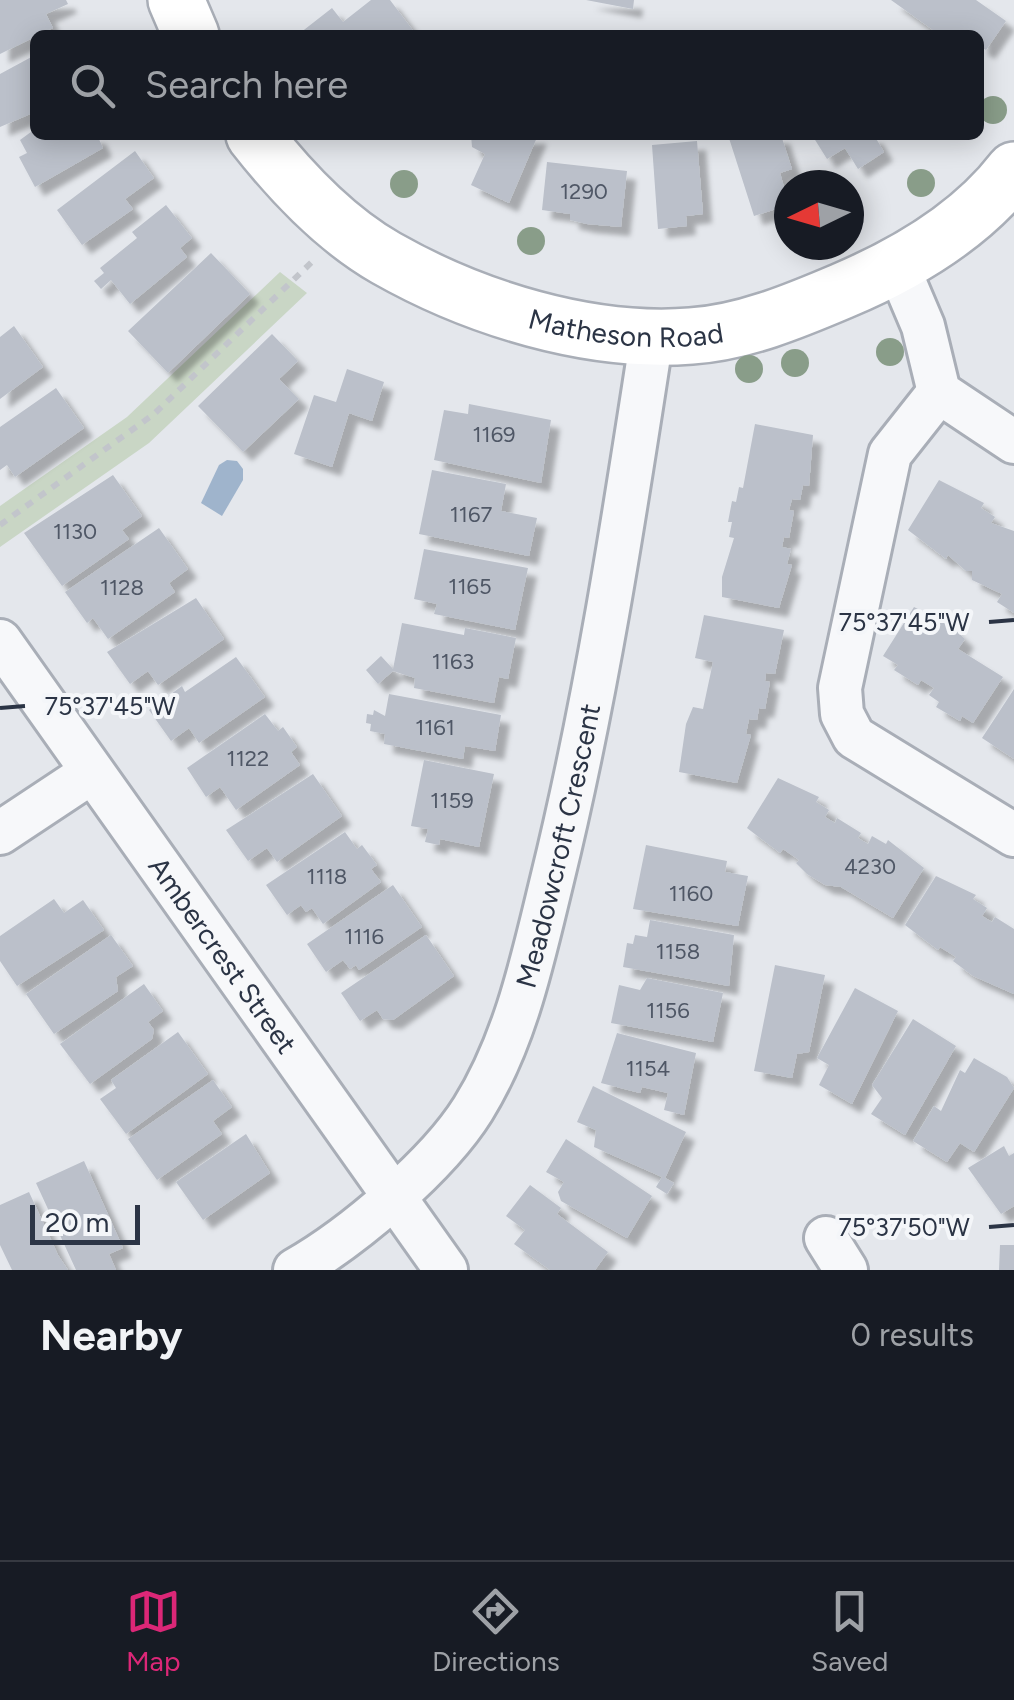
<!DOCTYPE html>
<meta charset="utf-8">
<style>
:root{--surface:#171b24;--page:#242831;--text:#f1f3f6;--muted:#9ea1a6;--line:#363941;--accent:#db2777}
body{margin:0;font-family:Figtree,sans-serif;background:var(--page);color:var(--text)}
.compass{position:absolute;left:774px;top:170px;width:90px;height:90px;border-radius:50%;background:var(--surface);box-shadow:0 5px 25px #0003;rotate:265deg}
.scale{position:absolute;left:30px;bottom:25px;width:110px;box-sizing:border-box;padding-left:10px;border:5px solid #2b3445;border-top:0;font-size:28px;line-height:35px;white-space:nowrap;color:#2b3445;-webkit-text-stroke:8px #f4f6f9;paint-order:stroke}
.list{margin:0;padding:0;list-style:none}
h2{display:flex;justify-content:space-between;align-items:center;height:130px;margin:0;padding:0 40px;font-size:42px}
h2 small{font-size:32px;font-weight:400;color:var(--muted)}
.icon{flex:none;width:55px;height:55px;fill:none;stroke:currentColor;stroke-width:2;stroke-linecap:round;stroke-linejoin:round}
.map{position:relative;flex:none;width:1014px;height:1270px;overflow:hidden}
.search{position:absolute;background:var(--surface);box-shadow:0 5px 25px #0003;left:30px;right:30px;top:30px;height:110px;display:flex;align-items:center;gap:25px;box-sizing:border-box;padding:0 35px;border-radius:15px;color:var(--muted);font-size:38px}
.sheet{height:290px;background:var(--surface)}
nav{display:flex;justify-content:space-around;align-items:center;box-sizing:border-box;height:140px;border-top:2px solid var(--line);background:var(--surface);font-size:28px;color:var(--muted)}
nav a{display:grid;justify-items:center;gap:5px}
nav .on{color:var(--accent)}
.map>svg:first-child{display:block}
.green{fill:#c9d6c5}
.water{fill:#9fb4cc}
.building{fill:#bbc0ca;filter:url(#shadow)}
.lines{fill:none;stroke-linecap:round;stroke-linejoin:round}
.street-casing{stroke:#a9aeb7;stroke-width:48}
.secondary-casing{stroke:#a9aeb7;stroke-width:60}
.path{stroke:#c2c5cb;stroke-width:6;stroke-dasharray:8 8;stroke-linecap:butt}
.street{stroke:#f7f8fa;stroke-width:42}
.secondary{stroke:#fff;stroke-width:55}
.tree{fill:#899d89}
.ticks{fill:none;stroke:#2b3445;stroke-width:4}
.labels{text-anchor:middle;stroke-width:8;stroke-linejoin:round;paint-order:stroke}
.number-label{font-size:22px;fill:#4f5766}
.street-label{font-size:28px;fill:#2b3445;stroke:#f4f6f9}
.ticks-label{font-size:25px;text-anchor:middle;fill:#2b3445;stroke:#f4f6f9;stroke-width:8;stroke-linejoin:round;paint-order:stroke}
</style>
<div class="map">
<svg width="1014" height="1270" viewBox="0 0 1014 1270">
<defs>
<filter id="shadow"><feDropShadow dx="9" dy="9" stdDeviation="2.5" flood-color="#0004"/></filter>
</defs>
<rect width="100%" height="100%" fill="#e4e7ec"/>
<path class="green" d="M280,272L307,293L149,443L0,547V506L127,417Z"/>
<path class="water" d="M227,460L237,461L243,469V480L222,516L201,503L219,465Z"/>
<path class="building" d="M0,0H66L68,4L46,14L53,28L0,54Z
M371,0H390L415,33H300L332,8L343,22Z
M586,0H634L633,9Z
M891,0H976L1006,21L986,50L979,46V35H940Z
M35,55V112L0,127V74Z
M35,129V135H97L103,148L35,187L19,157L27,153L20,140Z
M471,135H538L509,203L471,185L485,154L472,147Z
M728,135H781L792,169L780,173L789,205L754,216Z
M812,135H874L884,152L858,169L845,148L827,159Z
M697,141L703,214L686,216L687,226L658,229L652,145Z
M135,151L154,178L125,199L133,209L82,245L57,210Z
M547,162L627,171L621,227L587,224L570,220V214L542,210Z
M166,205L192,238L180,248L187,257L130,304L111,280L101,289L94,281L104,273L100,268L137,238L132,232Z
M211,253L250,294L168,373L128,331Z
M14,326L43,367L0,399V337Z
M272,334L298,361L279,379L299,399L243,452L198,406Z
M347,369L384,382L372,421L349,413L332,467L294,454L314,395L336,402Z
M56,388L84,428L15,477L7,465L0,470V427Z
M469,404L551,420L541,483L434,460L444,410L468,414Z
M755,424L813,435L809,486L803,485L800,500L792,499L789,510L794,511L789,538L784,537L782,547L791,549L787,564L792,565L779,608L722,597V577L734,538L729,537L732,522H728L732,501L736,502L739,487L743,488Z
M432,470L506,484L501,511L537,518L529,556L419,534Z
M113,475L142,516L122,530L129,539L62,586L24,533Z
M939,480L984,503L981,508L995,517L991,523L1014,531V613L997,602L1002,594L972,580V571H966L948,555L946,559L908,530Z
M159,528L188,569L169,583L175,592L108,639L93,618L87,623L65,592Z
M424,549L528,568L515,630L434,614L437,604L414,599Z
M196,598L224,639L158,685L148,671L130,684L107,652Z
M914,607L951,626L965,639L958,649L1003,677L973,723L962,716L960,721L936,707L939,702L929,695L934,688L921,680L918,685L894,670L898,665L883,656Z
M704,615L784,630L775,674L766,673L765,681L770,682L765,709L759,708L757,720L749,719L746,734L751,735L737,783L679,772L686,724L693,707L703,709L713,662L695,658Z
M402,623L464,635L465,628L516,638L508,679L499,677L494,703L414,688L415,678L393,671L378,684L366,670L381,656L393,669Z
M236,657L265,697L199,743L189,728L171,741L149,710L182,686L185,692Z
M1014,689V759L982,738Z
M389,694L501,715L495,751L465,746L463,759L384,744L385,734L370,731L371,724L366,723L367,714L373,715L374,710L385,716Z
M265,714L278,731L283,727L297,747L291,752L300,765L236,810L220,787L206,797L187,768Z
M424,760L494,774L479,847L440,839L439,845L425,842L428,829L411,826Z
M313,774L342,816L277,862L267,848L248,861L226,830Z
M778,778L819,797L816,802L829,810L825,817L835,823L837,818L861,833L858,838L868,844L872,836L886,844L888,840L924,868L893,918L841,887L825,885L807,874L796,863L799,860L783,849L780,853L747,828Z
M345,832L357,849L362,845L377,865L371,869L381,882L323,924L312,908L306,912L301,905L287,915L266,885Z
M646,845L727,861L725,872L748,876L738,926L633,909Z
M936,876L976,895L973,899L987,908L982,916L992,922L995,917L1014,929V994L973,976L953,961L956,957L940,947L938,950L905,925Z
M393,885L422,927L359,970L356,965L350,969L343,960L326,972L307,944Z
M54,899L64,913L83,900L104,930L17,986L0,961V936Z
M650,920L734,935L729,986L623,967L627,943L633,944L635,935L647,937Z
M111,935L133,966L116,977L118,991L54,1034L26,994Z
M426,935L454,976L393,1020L383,1019L377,1010L360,1021L341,993Z
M775,965L825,975L809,1052L797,1054L792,1078L754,1071Z
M647,978L723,993L713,1042L611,1023L619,985L640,990Z
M144,984L163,1011L148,1022L154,1030L152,1039L90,1084L60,1044Z
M855,988L898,1011L852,1104L819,1085L829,1065L817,1058Z
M913,1019L956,1046L905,1135L871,1114L882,1098L872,1085Z
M178,1032L208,1074L126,1134L100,1099L116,1088L111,1080Z
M617,1033L696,1053L684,1115L664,1110L668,1093L642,1087L640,1093L601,1083Z
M974,1058L1007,1077L1014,1088L974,1152L960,1143L947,1162L913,1141L934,1106L941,1111L960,1070L965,1073Z
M213,1080L232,1107L213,1121L222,1134L157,1180L128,1139Z
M593,1086L686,1132L665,1178L674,1183L667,1194L656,1187L662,1177L594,1147L596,1130L577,1122Z
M246,1134L270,1173L203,1220L176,1182Z
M566,1139L652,1196L627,1238L561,1201L558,1192L564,1182L546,1172Z
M1004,1146L1009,1156L1014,1153V1206L1001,1214L968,1168Z
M84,1161L123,1248L109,1254L116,1270H76L36,1183Z
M530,1185L561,1208L557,1214L608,1252L595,1270H550L514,1244L525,1230L506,1216Z
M29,1192L58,1255L68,1270H12L0,1245V1205Z
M1000,1245H1014V1270H999Z"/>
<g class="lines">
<g class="street-casing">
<g id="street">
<path d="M898,267L923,326L939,392L1014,442"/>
<path d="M939,392L890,454L840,688L842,714L854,737L1014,835"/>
<path id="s1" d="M0,641L446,1270"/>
<path d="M0,833L92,772"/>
<path d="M826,1238L846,1270"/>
<path id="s2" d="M295,1270C353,1237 438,1165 473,1109C516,1040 533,958 552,880C596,701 624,518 652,336"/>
</g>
</g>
<g class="secondary-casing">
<g id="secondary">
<path d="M176,0L191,35"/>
<path id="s3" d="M254,135C290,181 335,229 386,258C474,308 589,344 691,336C742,333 795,311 842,291C906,264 971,226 1014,170"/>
</g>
</g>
<path class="path" d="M0,525L154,414L315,259"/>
<use href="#street" class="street"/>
<use href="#secondary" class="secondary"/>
</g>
<g class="tree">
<circle cx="993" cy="110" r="14"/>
<circle cx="921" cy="183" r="14"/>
<circle cx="404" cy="184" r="14"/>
<circle cx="531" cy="241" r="14"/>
<circle cx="890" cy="352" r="14"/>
<circle cx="795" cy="363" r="14"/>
<circle cx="749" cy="369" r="14"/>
</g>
<path class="ticks" d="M989,622L1014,620M0,708L25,706M989,1227L1014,1225"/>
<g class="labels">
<g class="number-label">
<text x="584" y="199">1290</text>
<text x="494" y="442">1169</text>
<text x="471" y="522">1167</text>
<text x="75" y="539">1130</text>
<text x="470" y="594">1165</text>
<text x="122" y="595">1128</text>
<text x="453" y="669">1163</text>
<text x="435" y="735">1161</text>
<text x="248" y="766">1122</text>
<text x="452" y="808">1159</text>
<text x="870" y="874">4230</text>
<text x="327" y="884">1118</text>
<text x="691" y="901">1160</text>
<text x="364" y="944">1116</text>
<text x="678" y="959">1158</text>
<text x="668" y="1018">1156</text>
<text x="648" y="1076">1154</text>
</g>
<g class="street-label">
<text dy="10" stroke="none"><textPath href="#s3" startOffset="435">Matheson Road</textPath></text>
<text dy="10" stroke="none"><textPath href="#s2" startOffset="520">Meadowcroft Crescent</textPath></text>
<text dy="10" stroke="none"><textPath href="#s1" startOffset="385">Ambercrest Street</textPath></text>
</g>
</g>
<g class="ticks-label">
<text x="904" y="631">75°37'45"W</text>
<text x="110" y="715">75°37'45"W</text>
<text x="904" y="1236">75°37'50"W</text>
</g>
</svg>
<svg class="compass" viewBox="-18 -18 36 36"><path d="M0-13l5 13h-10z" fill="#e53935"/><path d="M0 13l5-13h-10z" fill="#9ea1a6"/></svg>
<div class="scale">20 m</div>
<div class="search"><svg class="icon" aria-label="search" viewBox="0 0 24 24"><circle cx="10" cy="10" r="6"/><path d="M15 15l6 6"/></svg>Search here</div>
</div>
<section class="sheet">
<h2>Nearby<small>0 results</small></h2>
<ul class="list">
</ul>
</section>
<nav>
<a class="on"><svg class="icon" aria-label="map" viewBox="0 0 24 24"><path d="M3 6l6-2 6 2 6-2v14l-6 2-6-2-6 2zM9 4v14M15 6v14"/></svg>Map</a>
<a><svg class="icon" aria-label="directions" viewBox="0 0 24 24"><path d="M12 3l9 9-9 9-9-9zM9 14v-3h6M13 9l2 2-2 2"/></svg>Directions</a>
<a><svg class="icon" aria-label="saved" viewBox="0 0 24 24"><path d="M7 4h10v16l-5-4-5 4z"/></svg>Saved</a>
</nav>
